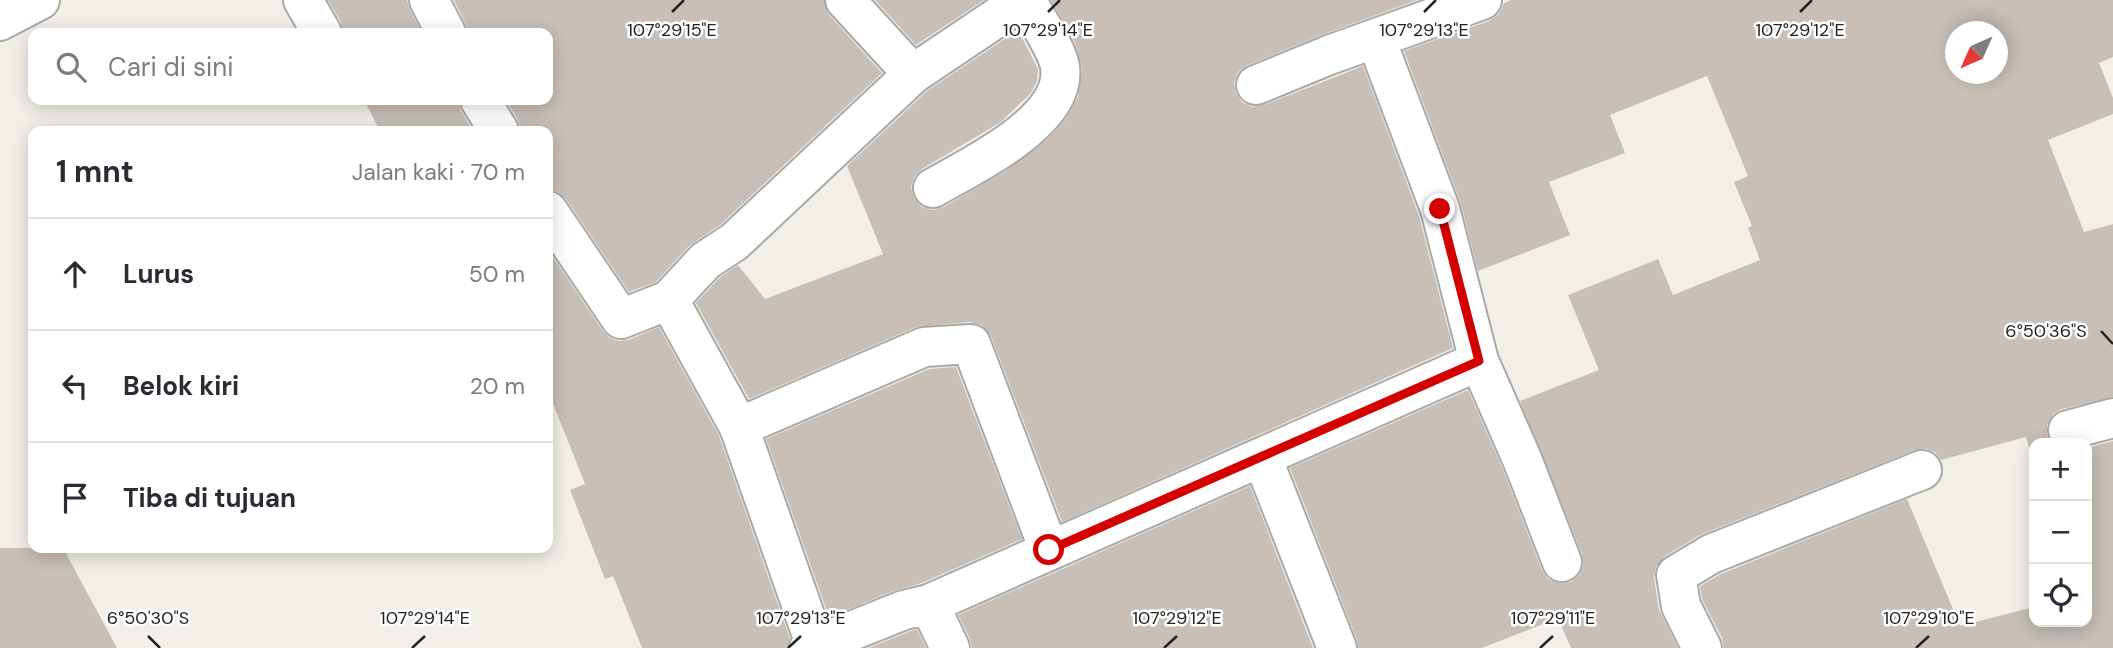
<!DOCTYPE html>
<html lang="id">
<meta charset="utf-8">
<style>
:root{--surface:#fff;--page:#f2f2f3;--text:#2b2b33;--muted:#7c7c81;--line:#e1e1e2}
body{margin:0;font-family:"DM Sans",sans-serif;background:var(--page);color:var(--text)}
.controls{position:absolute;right:21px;bottom:21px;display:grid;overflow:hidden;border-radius:14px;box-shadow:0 4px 18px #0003}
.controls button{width:63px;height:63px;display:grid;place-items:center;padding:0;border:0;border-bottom:2px solid var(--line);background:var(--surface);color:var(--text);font:35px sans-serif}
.compass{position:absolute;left:1945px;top:21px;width:63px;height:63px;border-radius:50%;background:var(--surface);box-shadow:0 4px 18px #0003;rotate:225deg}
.stop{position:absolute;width:21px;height:21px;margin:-16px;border:5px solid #d40000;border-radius:50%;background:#fff}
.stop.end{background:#d40000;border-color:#fff;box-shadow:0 2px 7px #0008}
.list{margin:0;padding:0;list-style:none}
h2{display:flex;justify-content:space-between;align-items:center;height:91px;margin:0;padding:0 28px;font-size:30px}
h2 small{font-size:23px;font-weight:400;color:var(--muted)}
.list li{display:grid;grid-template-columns:46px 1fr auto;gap:21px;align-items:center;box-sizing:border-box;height:112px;padding:0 28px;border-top:2px solid var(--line)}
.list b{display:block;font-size:26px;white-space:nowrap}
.list em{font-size:23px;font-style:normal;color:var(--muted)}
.icon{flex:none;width:38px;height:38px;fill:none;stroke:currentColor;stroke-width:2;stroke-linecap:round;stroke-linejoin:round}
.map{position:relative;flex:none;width:2113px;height:648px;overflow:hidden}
.search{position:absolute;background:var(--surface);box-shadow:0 4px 18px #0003;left:28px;top:28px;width:525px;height:77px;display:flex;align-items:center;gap:18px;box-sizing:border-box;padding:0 24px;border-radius:14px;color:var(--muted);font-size:26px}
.panel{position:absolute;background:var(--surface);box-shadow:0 4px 18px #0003;left:28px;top:126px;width:525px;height:427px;border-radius:14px}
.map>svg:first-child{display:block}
.building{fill:#c7bfb8;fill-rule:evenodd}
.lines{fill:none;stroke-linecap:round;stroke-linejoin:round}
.street-casing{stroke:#a9a9a9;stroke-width:42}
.street{stroke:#fff;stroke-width:38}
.route{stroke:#d40000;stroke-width:9}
.ticks{fill:none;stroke:#222;stroke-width:2.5}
.ticks-label{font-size:18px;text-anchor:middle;fill:#222;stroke:#fff;stroke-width:5;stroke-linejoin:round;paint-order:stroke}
</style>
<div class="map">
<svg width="2113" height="648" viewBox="0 0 2113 648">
<rect width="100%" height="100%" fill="#f2efe9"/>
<path class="building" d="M328,0H407L410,10L422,33H344L341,22Z
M454,0H824L829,15L882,73L720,225L689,246L656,282L629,292L566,199L558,192L548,189V131H521L518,120L506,100H548V33H468L465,23Z
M875,0H984L916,45Z
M1051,0H1417L1321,35L1248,65L1238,72L1234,83L1236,93L1242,102L1252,107L1264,105L1363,66L1419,216L1453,348L1062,522L991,336L982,325L970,322L916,327L749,399L696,303L719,278L738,265L765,299L883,254L847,166L927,91L1018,30L1038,69L1037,81L1031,93L1001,122L922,169L914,177L911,187L914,198L922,207L933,210L944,207L1004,172L1047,140L1065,120L1078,97L1082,69L1075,43Z
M1511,0H2113V57L2099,63L2113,98V114L2048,140L2084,232L2113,224V397L2062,409L2053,414L2047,425V435L2051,443H2034V464L2026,437L1941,460L1935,452L1926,449L1915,450L1700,535L1665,556L1656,567L1654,578L1659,610L1678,648H1571L1558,618L1482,648H1358L1357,640L1290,468L1468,390L1502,467L1542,570L1548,579L1558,583L1571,582L1579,575L1583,566L1582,554L1520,401L1599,370L1568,295L1658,259L1673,295L1760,260L1748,228L1752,226L1734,182L1748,176L1707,76L1610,115L1625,153L1549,182L1570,235L1478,271L1460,201L1404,51L1489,21L1499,14L1504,3ZM1956,32H1998V74H1956Z
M364,100H458L461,111L473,131H380Z
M548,250L603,331L610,338L619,341L628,340L659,327L719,436L790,639L788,648H642L613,576L605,579L570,490L585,484L548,391Z
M956,367L1022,539L922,583L896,590L829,617L766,439L929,369Z
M2113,441V648H1724L1722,638L1702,599L1700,586L1721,574L1907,499L1960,626L2034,607V622H2087V448Z
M1250,486L1313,648H972L970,639L958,615Z
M0,548H63L117,648H0Z
M917,629L926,648H868L911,631Z"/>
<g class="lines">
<g class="street-casing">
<path id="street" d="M303,0L322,33
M429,0L446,33
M845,0L913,74
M0,21L40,0
M1376,39L1440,209L1479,361
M1256,85L1329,55L1482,0
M480,100L499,131
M933,188C971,166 1068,121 1060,67C1058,51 1035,16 1026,0
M548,211L621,319L669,300
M739,427L924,347L971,344L1049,550
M2068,430L2113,418
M1262,457L1337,648
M929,604L1479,361L1522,459L1562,562
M815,644L739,427L669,300L705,261L734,242L913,74L1023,0
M809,648L904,610L929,604L950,648
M1702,648L1681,606L1676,575L1711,554L1922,470"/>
</g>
<use href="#street" class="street"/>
</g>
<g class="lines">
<path class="route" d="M1049,550L1479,361L1440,209"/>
</g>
<path class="ticks" d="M672,12L684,0M1048,12L1060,0M1424,12L1436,0M1800,12L1812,0M2101,331L2113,344M148,636L160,648M412,648L425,636M788,648L801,636M1164,648L1177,636M1540,648L1553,636M1916,648L1929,636"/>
<g class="ticks-label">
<text x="672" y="36">107°29'15"E</text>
<text x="1048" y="36">107°29'14"E</text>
<text x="1424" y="36">107°29'13"E</text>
<text x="1800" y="36">107°29'12"E</text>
<text x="2046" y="337">6°50'36"S</text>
<text x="148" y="624">6°50'30"S</text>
<text x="425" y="624">107°29'14"E</text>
<text x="801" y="624">107°29'13"E</text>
<text x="1177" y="624">107°29'12"E</text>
<text x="1553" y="624">107°29'11"E</text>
<text x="1929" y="624">107°29'10"E</text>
</g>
</svg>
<div class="controls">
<button>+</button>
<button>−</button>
<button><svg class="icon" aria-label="locate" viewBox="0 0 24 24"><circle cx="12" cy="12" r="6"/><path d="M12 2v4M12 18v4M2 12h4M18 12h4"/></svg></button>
</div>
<svg class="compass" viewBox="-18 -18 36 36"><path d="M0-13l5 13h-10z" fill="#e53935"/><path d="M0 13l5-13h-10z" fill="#7c7c81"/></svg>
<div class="stop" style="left:1049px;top:550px"></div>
<div class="stop end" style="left:1440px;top:209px"></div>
<div class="search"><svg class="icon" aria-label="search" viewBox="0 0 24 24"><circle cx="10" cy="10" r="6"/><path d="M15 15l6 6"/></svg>Cari di sini</div>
<section class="panel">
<h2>1 mnt<small>Jalan kaki · 70 m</small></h2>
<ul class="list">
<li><svg class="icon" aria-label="ahead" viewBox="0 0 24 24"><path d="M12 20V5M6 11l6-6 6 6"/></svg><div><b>Lurus</b></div><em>50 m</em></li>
<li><svg class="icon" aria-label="left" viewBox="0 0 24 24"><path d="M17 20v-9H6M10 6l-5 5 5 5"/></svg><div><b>Belok kiri</b></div><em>20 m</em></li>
<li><svg class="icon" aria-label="arrive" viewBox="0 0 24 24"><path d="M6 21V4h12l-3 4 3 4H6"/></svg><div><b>Tiba di tujuan</b></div></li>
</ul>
</section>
</div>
